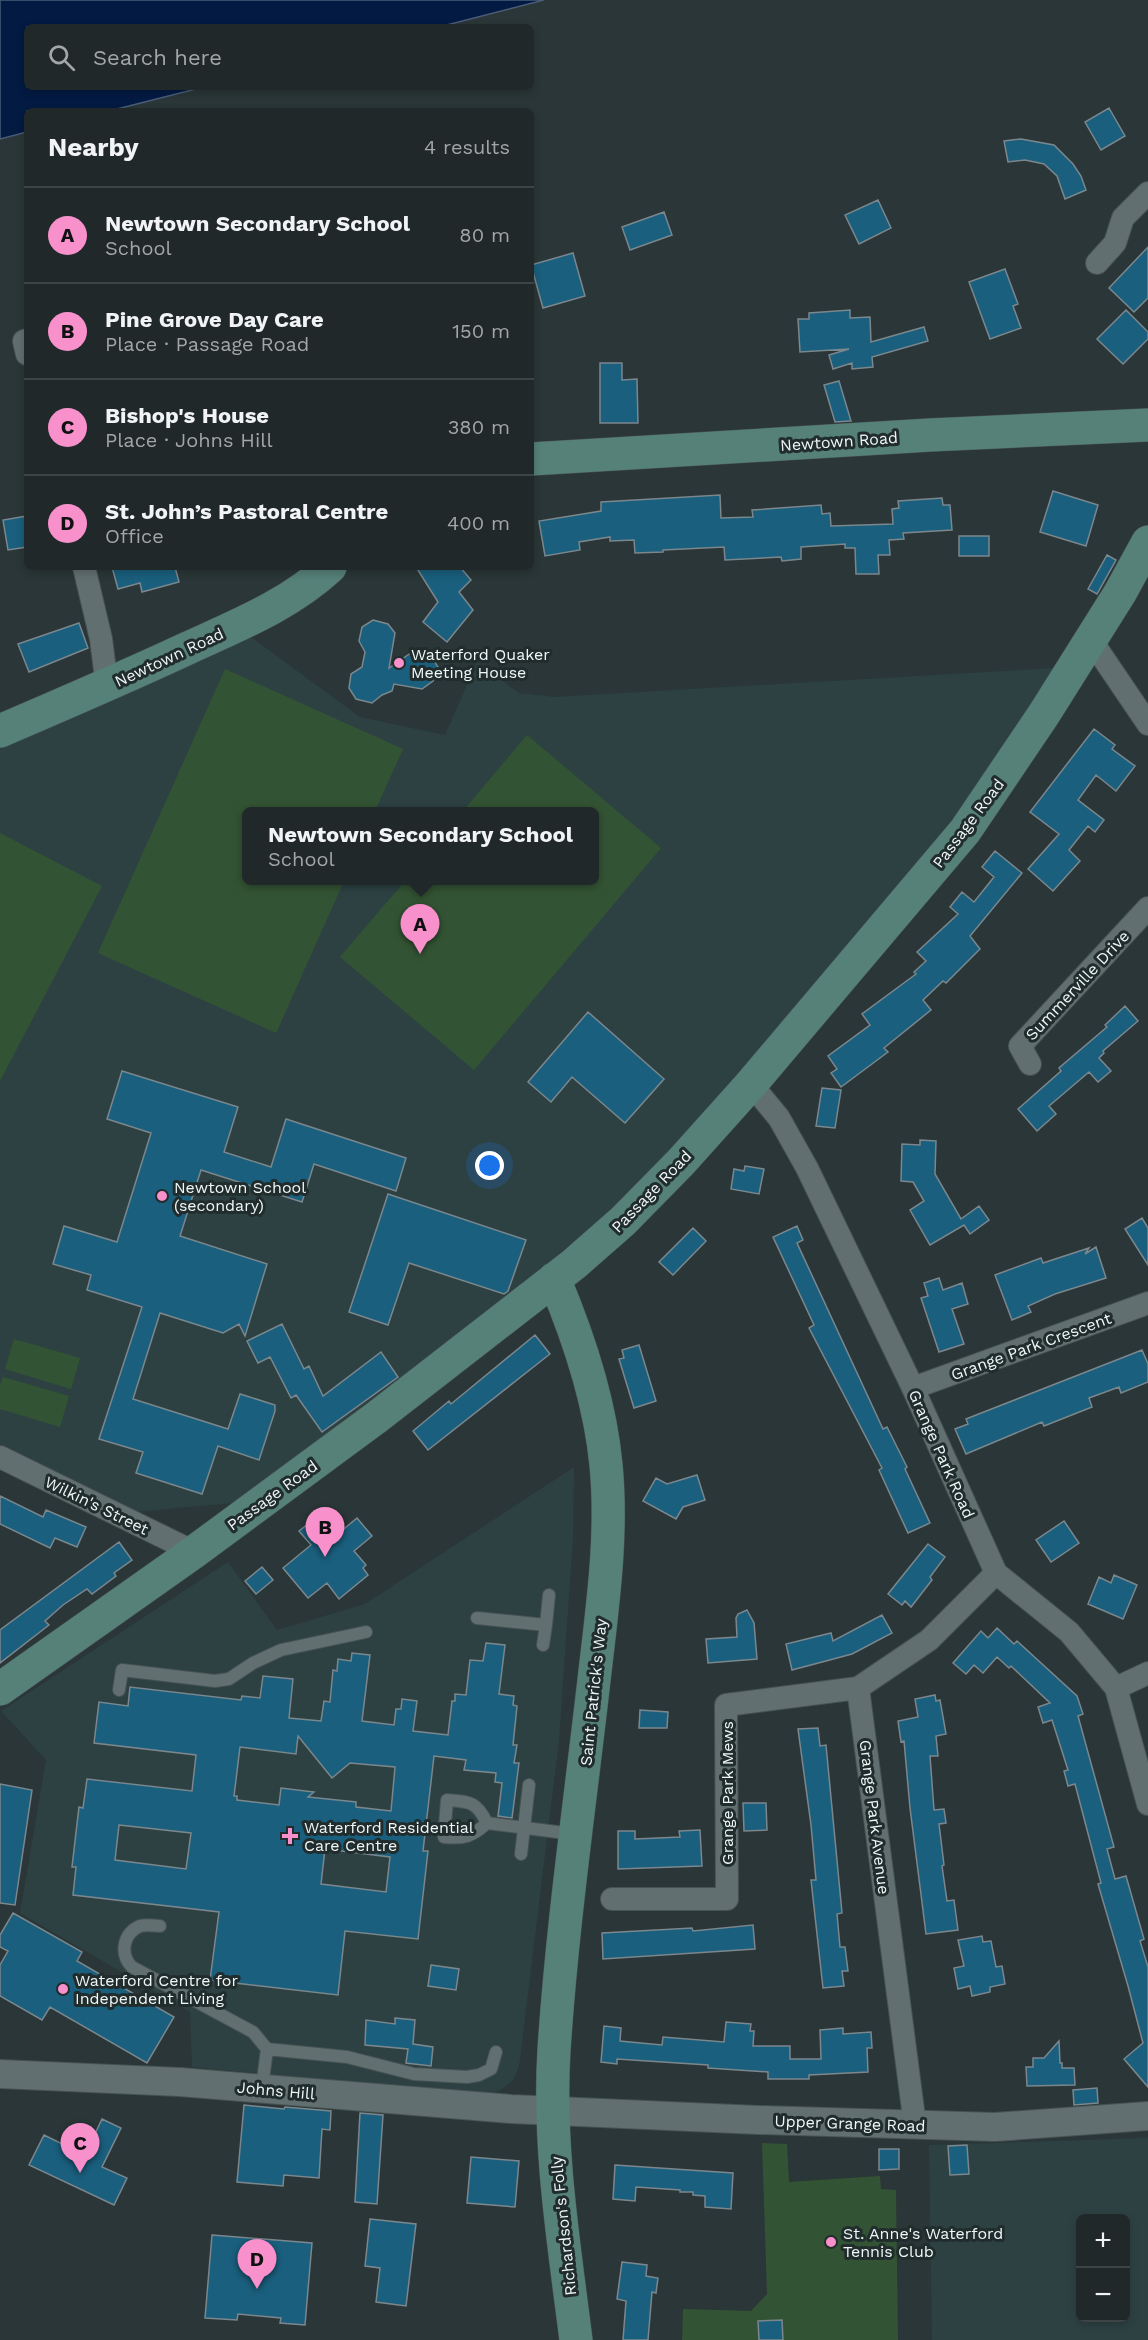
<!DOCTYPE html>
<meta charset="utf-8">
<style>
:root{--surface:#202829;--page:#283031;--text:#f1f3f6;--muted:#a2a6a8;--line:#3d4446;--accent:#f890cc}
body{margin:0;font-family:"Work Sans",sans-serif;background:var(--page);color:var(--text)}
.controls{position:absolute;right:18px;bottom:18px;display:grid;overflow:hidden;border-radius:9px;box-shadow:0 3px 9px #0003}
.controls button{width:54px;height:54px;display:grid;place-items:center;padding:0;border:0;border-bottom:2px solid var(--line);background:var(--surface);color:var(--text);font:30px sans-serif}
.you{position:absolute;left:490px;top:1166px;width:21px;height:21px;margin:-15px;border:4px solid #fff;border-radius:50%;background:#1a73e8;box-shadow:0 0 0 9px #1a73e833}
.badge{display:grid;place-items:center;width:39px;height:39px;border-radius:50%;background:var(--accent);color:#111;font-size:20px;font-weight:700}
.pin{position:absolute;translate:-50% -50px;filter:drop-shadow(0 2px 3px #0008)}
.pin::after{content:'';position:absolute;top:32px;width:21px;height:18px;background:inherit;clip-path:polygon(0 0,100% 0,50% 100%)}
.popup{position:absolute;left:242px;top:807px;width:357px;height:78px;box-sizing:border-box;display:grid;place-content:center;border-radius:9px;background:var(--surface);filter:drop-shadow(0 2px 4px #0005);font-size:20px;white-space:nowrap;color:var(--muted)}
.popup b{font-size:22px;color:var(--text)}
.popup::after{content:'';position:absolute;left:50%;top:100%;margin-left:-12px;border:12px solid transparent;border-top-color:var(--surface)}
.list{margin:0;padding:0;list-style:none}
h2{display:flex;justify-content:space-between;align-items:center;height:78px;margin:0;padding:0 24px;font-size:26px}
h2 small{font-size:20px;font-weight:400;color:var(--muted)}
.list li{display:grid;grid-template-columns:39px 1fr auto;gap:18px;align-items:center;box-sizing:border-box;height:96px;padding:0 24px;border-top:2px solid var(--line)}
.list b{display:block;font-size:22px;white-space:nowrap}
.list p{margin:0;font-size:20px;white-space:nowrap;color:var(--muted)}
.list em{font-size:20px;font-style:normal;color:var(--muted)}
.icon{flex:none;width:33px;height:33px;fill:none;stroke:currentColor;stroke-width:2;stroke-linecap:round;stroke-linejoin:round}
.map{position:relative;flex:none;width:1148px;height:2340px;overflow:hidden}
.search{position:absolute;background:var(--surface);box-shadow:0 3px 9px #0003;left:24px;top:24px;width:510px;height:66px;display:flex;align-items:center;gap:15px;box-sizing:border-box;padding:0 21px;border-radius:9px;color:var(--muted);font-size:22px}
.panel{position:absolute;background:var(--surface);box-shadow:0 3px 9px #0003;left:24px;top:108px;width:510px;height:462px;border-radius:9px}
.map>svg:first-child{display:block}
.built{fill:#2d4143;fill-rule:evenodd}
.green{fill:#335434}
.water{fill:#031a42;stroke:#4a5c78;stroke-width:1.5}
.building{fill:#1a5f7d;stroke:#7b878d;stroke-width:1.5;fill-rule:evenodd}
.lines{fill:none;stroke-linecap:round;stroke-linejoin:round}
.service-casing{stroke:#485253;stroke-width:14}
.minor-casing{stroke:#485253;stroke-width:24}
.tertiary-casing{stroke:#485253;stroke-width:30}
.secondary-casing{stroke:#485253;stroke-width:34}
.service{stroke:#626f70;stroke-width:12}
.minor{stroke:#626f70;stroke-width:22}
.tertiary{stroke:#626f70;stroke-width:28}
.secondary{stroke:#558179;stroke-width:33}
.poi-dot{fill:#f890cc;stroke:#212c2d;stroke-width:2}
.labels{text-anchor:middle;stroke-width:6;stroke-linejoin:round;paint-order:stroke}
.street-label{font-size:16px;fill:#eff7f7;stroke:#212c2d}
.poi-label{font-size:16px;fill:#eff7f7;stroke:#212c2d;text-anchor:start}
</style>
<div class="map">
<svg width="1148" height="2340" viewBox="0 0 1148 2340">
<rect width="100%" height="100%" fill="#2a3637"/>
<path class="built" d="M251,637L360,717L445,735L477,662L519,693L554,697L1055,668L964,809L718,1099L613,1210L356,1418L233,1503L134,1512L0,1447V748ZM246,812H594V880H246Z
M574,1467L573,1539L559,1741L519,2067L513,2080L501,2090L485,2095L192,2067L190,2012L20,1913L46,1760L1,1711L228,1562L277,1630L365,1604Z
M1148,2138V2340H932L929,2145ZM1080,2218H1126V2318H1080Z"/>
<path class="green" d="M225,669L403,749L375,811L246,812V880L344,881L276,1033L98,953Z
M527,735L661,848L474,1070L340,957L405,881L594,880V812L463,811Z
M0,833L102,886L0,1081Z
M14,1339L80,1358L71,1389L5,1369Z
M3,1377L69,1396L60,1427L0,1409V1385Z
M762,2143L787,2144L789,2182L880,2176L881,2189L896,2190L898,2340H682L683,2309L751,2311L767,2294Z"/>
<path class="water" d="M0,0H544L439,27H27V87H204L109,111H27V132L0,139Z"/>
<path class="building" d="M1109,108L1125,136L1101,150L1085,122Z
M1021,139L1054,145L1073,164L1081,176L1086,190L1065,199L1057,176L1044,164L1025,160L1008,162L1004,141Z
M878,200L891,228L859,244L845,215Z
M664,212L672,235L630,250L622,227Z
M1148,247V298L1134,312L1109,288Z
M573,253L585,296L543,308L531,265Z
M1005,269L1018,304L1013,306L1021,328L990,339L969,282Z
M850,310V318L870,317L871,342L924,327L928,341L872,357L873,367L852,369V363L833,369L829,355L849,349L800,352L798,319H809V313Z
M1126,310L1148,332V339L1123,364L1097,339Z
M600,363H622V380L637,379L638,423H600Z
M839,381L851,421H850L835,422L824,385Z
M1053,491L1098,505L1086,546L1040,532Z
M720,495L721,518L753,517L752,510L821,505L822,514L830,513L831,526L893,524L892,509L899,508L898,501L942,498L943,505H950L952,530L903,533L904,539L889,540L890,555H878L879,574H856L855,548H845V544L801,547V559L782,561L781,557L725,560L724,547L663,550V552L635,553L634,540L610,541V537L579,542L580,550L545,556L539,521L601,511V502Z
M27,516V547L8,550L3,520Z
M959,536H989V556H959Z
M1107,555L1116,560L1097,594L1088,589Z
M112,567H175L179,582L142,592L140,583L118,589Z
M416,567H460L471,580L459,592L473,610L447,642L423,622L438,602Z
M373,620L388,624L395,633L389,668L415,650L431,656L438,667L433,681L422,689L394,684L392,691L382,695L372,703L356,699L349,688L351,674L362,667L365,652L359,641L362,627Z
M79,623L88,648L29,672L18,644Z
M1094,729L1115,745L1112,749L1135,766L1116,791L1096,775L1078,800L1104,820L1095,832L1088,826L1069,850L1080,861L1053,891L1028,869L1059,834L1030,812Z
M995,851L1022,873L970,936L980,949L946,983L943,981L923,1000L931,1010L884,1048L888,1052L841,1087L831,1073L837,1069L828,1056L870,1025L862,1014L916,974L914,972L926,961L917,952L958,914L950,907L962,892L974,902L994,877L982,867Z
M1125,1006L1138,1021L1103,1051L1104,1053L1099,1058L1111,1071L1098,1082L1089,1072L1049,1106L1056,1114L1037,1131L1018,1109L1061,1071L1059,1068L1107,1027L1105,1025Z
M588,1012L664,1079L625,1123L572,1077L551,1102L528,1082Z
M122,1071L238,1107L224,1152L271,1167L286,1119L406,1158L396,1191L314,1164L302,1202L201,1170L180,1236L267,1264L245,1336L239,1324L223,1333L160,1313L133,1399L228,1429L240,1394L275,1405V1411L259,1460L218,1446L202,1494L136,1473L143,1452L99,1439L142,1307L87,1290L91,1275L53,1264L64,1226L117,1242L151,1133L107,1119Z
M822,1088L841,1090L835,1128L816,1126Z
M920,1140L936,1141L935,1174L961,1219L979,1206L989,1220L970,1234L964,1225L930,1245L910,1210L924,1201L913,1182L901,1181L902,1144L920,1145Z
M745,1166L764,1169L759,1194L731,1189L734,1169L744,1171Z
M388,1194L526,1240L508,1291L504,1294L409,1263L388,1325L349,1312Z
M1142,1218L1148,1228V1265L1125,1229Z
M797,1226L803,1240L797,1243L883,1429L887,1427L907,1467L905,1469L930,1523L908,1533L879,1470L882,1468L809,1328L814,1325L773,1237Z
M693,1228L706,1241L673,1275L659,1262Z
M1096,1247L1106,1278L1055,1294L1028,1306L1031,1312L1012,1320L995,1275L1041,1258L1043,1263L1089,1248L1085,1254Z
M939,1278L943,1290L962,1283L968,1304L952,1309L964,1344L939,1352L921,1298L928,1296L924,1283Z
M282,1324L304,1369L309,1366L323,1396L381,1352L398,1377L322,1432L296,1395L291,1398L270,1357L258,1363L247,1341Z
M535,1335L550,1354L428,1450L413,1431L449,1401L451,1404Z
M639,1345L656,1401L634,1408L619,1359L624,1358L622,1350Z
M1142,1350L1148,1364V1382L1121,1393L1119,1387L1089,1398L1092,1407L1044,1426L1042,1422L966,1454L955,1429L968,1424L966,1419Z
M697,1475L705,1500L683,1507L676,1519L643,1501L656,1478L667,1484Z
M0,1496L43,1517L46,1510L86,1527L77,1547L55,1538L50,1548L0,1524Z
M357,1518L372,1536L354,1551L366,1565L363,1568L368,1575L339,1599L327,1583L308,1598L283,1568L311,1545L299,1531L314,1519L327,1534L335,1528L339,1533Z
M1064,1521L1079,1543L1051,1562L1036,1540Z
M119,1542L132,1560L114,1573L116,1576L92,1594L87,1589L63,1605L45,1621L49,1625L0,1663V1630Z
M928,1544L945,1557L930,1577L932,1580L911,1607L905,1601L902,1605L888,1594Z
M262,1567L273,1580L256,1594L245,1581Z
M1114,1575L1137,1585L1123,1619L1088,1604L1099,1577L1111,1583Z
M747,1610L754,1623L757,1659L708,1663L706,1639L737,1637L736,1618L738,1614Z
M882,1615L892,1633L852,1654L792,1670L786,1644L831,1633L833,1641Z
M997,1628L1014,1644L1017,1641L1077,1696L1083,1714L1078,1716L1114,1847L1107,1849L1115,1879L1126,1876L1144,1939L1140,1941L1148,1967V2087L1124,2059L1143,2043L1128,1986L1098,1884L1101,1883L1075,1784L1068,1786L1064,1771L1068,1770L1052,1720L1043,1723L1038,1707L1050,1703L1011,1666L1009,1668L997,1657L983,1673L974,1665L966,1674L953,1663L981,1631L988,1638Z
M486,1643L505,1645L499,1694L514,1696L513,1705L517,1706L513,1745H517L514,1763H519L512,1818L498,1816L502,1783L495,1782L496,1773L464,1770L466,1760L434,1756L423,1851H428L418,1939L345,1931L338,1995L210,1980L219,1912L73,1895L76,1867H72L79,1807L83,1808L87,1779L192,1791L196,1755L94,1743L99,1702L128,1706L130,1687L241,1700L242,1696L260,1698L263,1676L293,1679L289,1718L321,1721L324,1701L330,1702L333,1670L337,1671L338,1659L351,1661L352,1653L370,1655L362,1721L394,1725L396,1709H401L402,1699L417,1701L413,1731L448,1735L452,1701H455V1694L466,1695L470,1660L483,1661ZM298,1736L332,1778L350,1763L395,1767L391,1811L356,1807V1802L308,1797L314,1792L281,1788L279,1805L237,1800V1796H234L240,1747L296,1754ZM119,1825L191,1833L186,1869L115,1860ZM325,1849L390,1857L386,1892L321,1884Z
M935,1695L936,1701L940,1700L946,1734L936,1736L938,1756H930L934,1810L944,1809L946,1823L939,1824L944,1865L942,1866L947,1901L954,1900L958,1930L926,1934L910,1808L904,1741L901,1742L898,1721L918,1717L915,1699Z
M640,1710L668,1712L667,1728H639Z
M818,1728L820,1746L826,1745L842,1913L837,1914L840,1947H845L848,1971H842L844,1986L823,1988L811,1880H816L811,1825L798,1729Z
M0,1784L32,1790L15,1905L0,1903Z
M743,1803H766L767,1830L744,1831Z
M700,1830L702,1866L618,1869V1831H635V1839L680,1837L679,1831Z
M13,1913L82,1952L77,1961L174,2017L147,2063L50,2007L42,2020L0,1996V1965L8,1951L0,1947V1935Z
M753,1925L755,1949L603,1959L602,1933L692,1928L693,1931Z
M982,1936L983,1942L991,1941L996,1967L1002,1966L1005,1984L990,1987V1992L972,1996L970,1986L958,1989L954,1968L964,1966L958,1940Z
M431,1965L459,1969L456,1990L428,1986Z
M395,2018L415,2020L413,2044L433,2047L431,2066L406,2063L408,2049L365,2045L366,2020L395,2024Z
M726,2022L751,2024L750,2031H754L753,2046H790V2059H821L820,2030L843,2028V2034L871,2032L872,2048H867L868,2072L809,2075V2079H768V2072L708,2068V2065L617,2059V2064L601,2062L604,2026L621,2028L620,2041L662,2045L663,2037L724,2042Z
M1059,2041L1060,2063H1062V2068H1074L1075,2085L1027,2086L1026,2067H1033V2058H1044Z
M1097,2088L1098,2103L1074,2105L1073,2090Z
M244,2105L284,2109L285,2107L331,2111L330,2130L322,2129L319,2178L284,2175L283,2186L237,2182Z
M360,2113L383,2115L377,2204L355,2202Z
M102,2119L121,2128L102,2167L127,2178L114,2205L29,2165L44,2135L85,2155Z
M967,2145L969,2174L950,2175L948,2146Z
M879,2149H899V2169L879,2170Z
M471,2157L519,2161L515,2207L467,2203Z
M615,2165L733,2173L731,2209L705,2207V2196L693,2195V2192H680V2190L636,2187L635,2201L613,2199Z
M370,2219L416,2224L406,2306L376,2302L380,2268L365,2266Z
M212,2235L312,2243L305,2325L280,2323L281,2318L238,2314L237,2320L205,2318Z
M622,2262L647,2265L646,2276L658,2278L656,2293L652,2292L648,2340H623L626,2301L617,2299Z
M782,2320L783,2340H759L758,2321Z"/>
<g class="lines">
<g class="service-casing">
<path id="service" d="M477,1618L546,1625L543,1645
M546,1625L549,1595
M119,1690L122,1670L215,1681L229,1679L253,1663L281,1650L366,1632
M487,1823C476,1801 470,1802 447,1800L444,1837C463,1839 472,1837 487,1823L573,1834
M521,1854L529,1785
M160,1926C153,1926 146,1924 140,1926C122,1934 120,1955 132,1967L253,2032L267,2049L347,2057L414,2074L467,2077L479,2075L491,2069L496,2052
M262,2088L267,2049"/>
</g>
<g class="minor-casing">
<path id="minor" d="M1097,263L1115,243L1123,218L1148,193
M27,340L24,341L27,354
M84,567L101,639L107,686
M1091,640L1148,724
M1030,1064L1020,1046L1148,908
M751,1084L779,1118L807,1168L913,1388L996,1573L1069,1632L1116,1688L1148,1804
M913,1388L1148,1303
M0,1457L194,1552
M1116,1688L1148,1673
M612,1899H727L726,1705L858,1688
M915,2125L858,1688L929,1640L996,1573"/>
</g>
<g class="tertiary-casing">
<path id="tertiary" d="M0,2074L180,2082L511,2109L758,2120L995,2127L1148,2116"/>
</g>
<g class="secondary-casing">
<path id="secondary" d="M531,459L930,435L1148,425
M0,731C63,704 126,677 188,648C238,625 289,605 330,567
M554,1279C579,1338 600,1401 606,1465C613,1536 602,1610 594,1680C580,1803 562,1927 554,2050C548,2147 564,2244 576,2340
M0,1689L194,1552L377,1417L574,1264L623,1221L681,1162L751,1084L965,831L1044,714L1120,593L1148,542"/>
</g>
<use href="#service" class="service"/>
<use href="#minor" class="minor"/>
<use href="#tertiary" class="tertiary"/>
<use href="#secondary" class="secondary"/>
</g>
<g class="poi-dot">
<circle cx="399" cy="663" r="6"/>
<circle cx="162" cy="1196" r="6"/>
<path d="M287 1827h6v6h6v6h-6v6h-6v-6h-6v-6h6z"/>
<circle cx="63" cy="1989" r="6"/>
<circle cx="831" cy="2242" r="6"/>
</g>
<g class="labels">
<g class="street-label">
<text transform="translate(839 441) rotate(-4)" y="6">Newtown Road</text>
<text transform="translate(169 657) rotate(-25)" y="6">Newtown Road</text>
<text transform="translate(968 823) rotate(-53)" y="6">Passage Road</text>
<text transform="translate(1077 985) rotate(-47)" y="6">Summerville Drive</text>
<text transform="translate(651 1191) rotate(-46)" y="6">Passage Road</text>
<text transform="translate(1031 1346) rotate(-20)" y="6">Grange Park Crescent</text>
<text transform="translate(942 1454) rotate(66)" y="6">Grange Park Road</text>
<text transform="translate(272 1495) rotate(-36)" y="6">Passage Road</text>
<text transform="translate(97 1505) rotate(26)" y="6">Wilkin's Street</text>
<text transform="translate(593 1692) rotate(-84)" y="6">Saint Patrick's Way</text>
<text transform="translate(727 1793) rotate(-90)" y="6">Grange Park Mews</text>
<text transform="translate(875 1817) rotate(83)" y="6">Grange Park Avenue</text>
<text transform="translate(276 2090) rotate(5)" y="6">Johns Hill</text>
<text transform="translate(850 2123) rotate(2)" y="6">Upper Grange Road</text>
<text transform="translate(563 2226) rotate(-96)" y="6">Richardson's Folly</text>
</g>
<g class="poi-label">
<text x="411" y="660">Waterford Quaker<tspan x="411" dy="18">Meeting House</tspan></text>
<text x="174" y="1193">Newtown School<tspan x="174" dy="18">(secondary)</tspan></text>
<text x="304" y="1833">Waterford Residential<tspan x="304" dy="18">Care Centre</tspan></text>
<text x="75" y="1986">Waterford Centre for<tspan x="75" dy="18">Independent Living</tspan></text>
<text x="843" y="2239">St. Anne's Waterford<tspan x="843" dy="18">Tennis Club</tspan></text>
</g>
</g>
</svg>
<div class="controls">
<button>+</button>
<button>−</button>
</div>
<div class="you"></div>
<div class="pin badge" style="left:420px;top:954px">A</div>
<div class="popup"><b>Newtown Secondary School</b>School</div>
<div class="pin badge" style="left:325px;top:1557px">B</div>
<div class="pin badge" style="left:80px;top:2173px">C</div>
<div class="pin badge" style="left:257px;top:2289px">D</div>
<div class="search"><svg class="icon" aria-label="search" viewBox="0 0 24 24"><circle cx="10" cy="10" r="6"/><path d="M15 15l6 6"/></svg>Search here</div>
<section class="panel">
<h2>Nearby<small>4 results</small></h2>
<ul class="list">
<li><span class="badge">A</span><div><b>Newtown Secondary School</b><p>School</p></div><em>80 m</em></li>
<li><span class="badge">B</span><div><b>Pine Grove Day Care</b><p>Place · Passage Road</p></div><em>150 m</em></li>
<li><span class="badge">C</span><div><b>Bishop's House</b><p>Place · Johns Hill</p></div><em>380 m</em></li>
<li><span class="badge">D</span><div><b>St. John’s Pastoral Centre</b><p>Office</p></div><em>400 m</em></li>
</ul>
</section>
</div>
